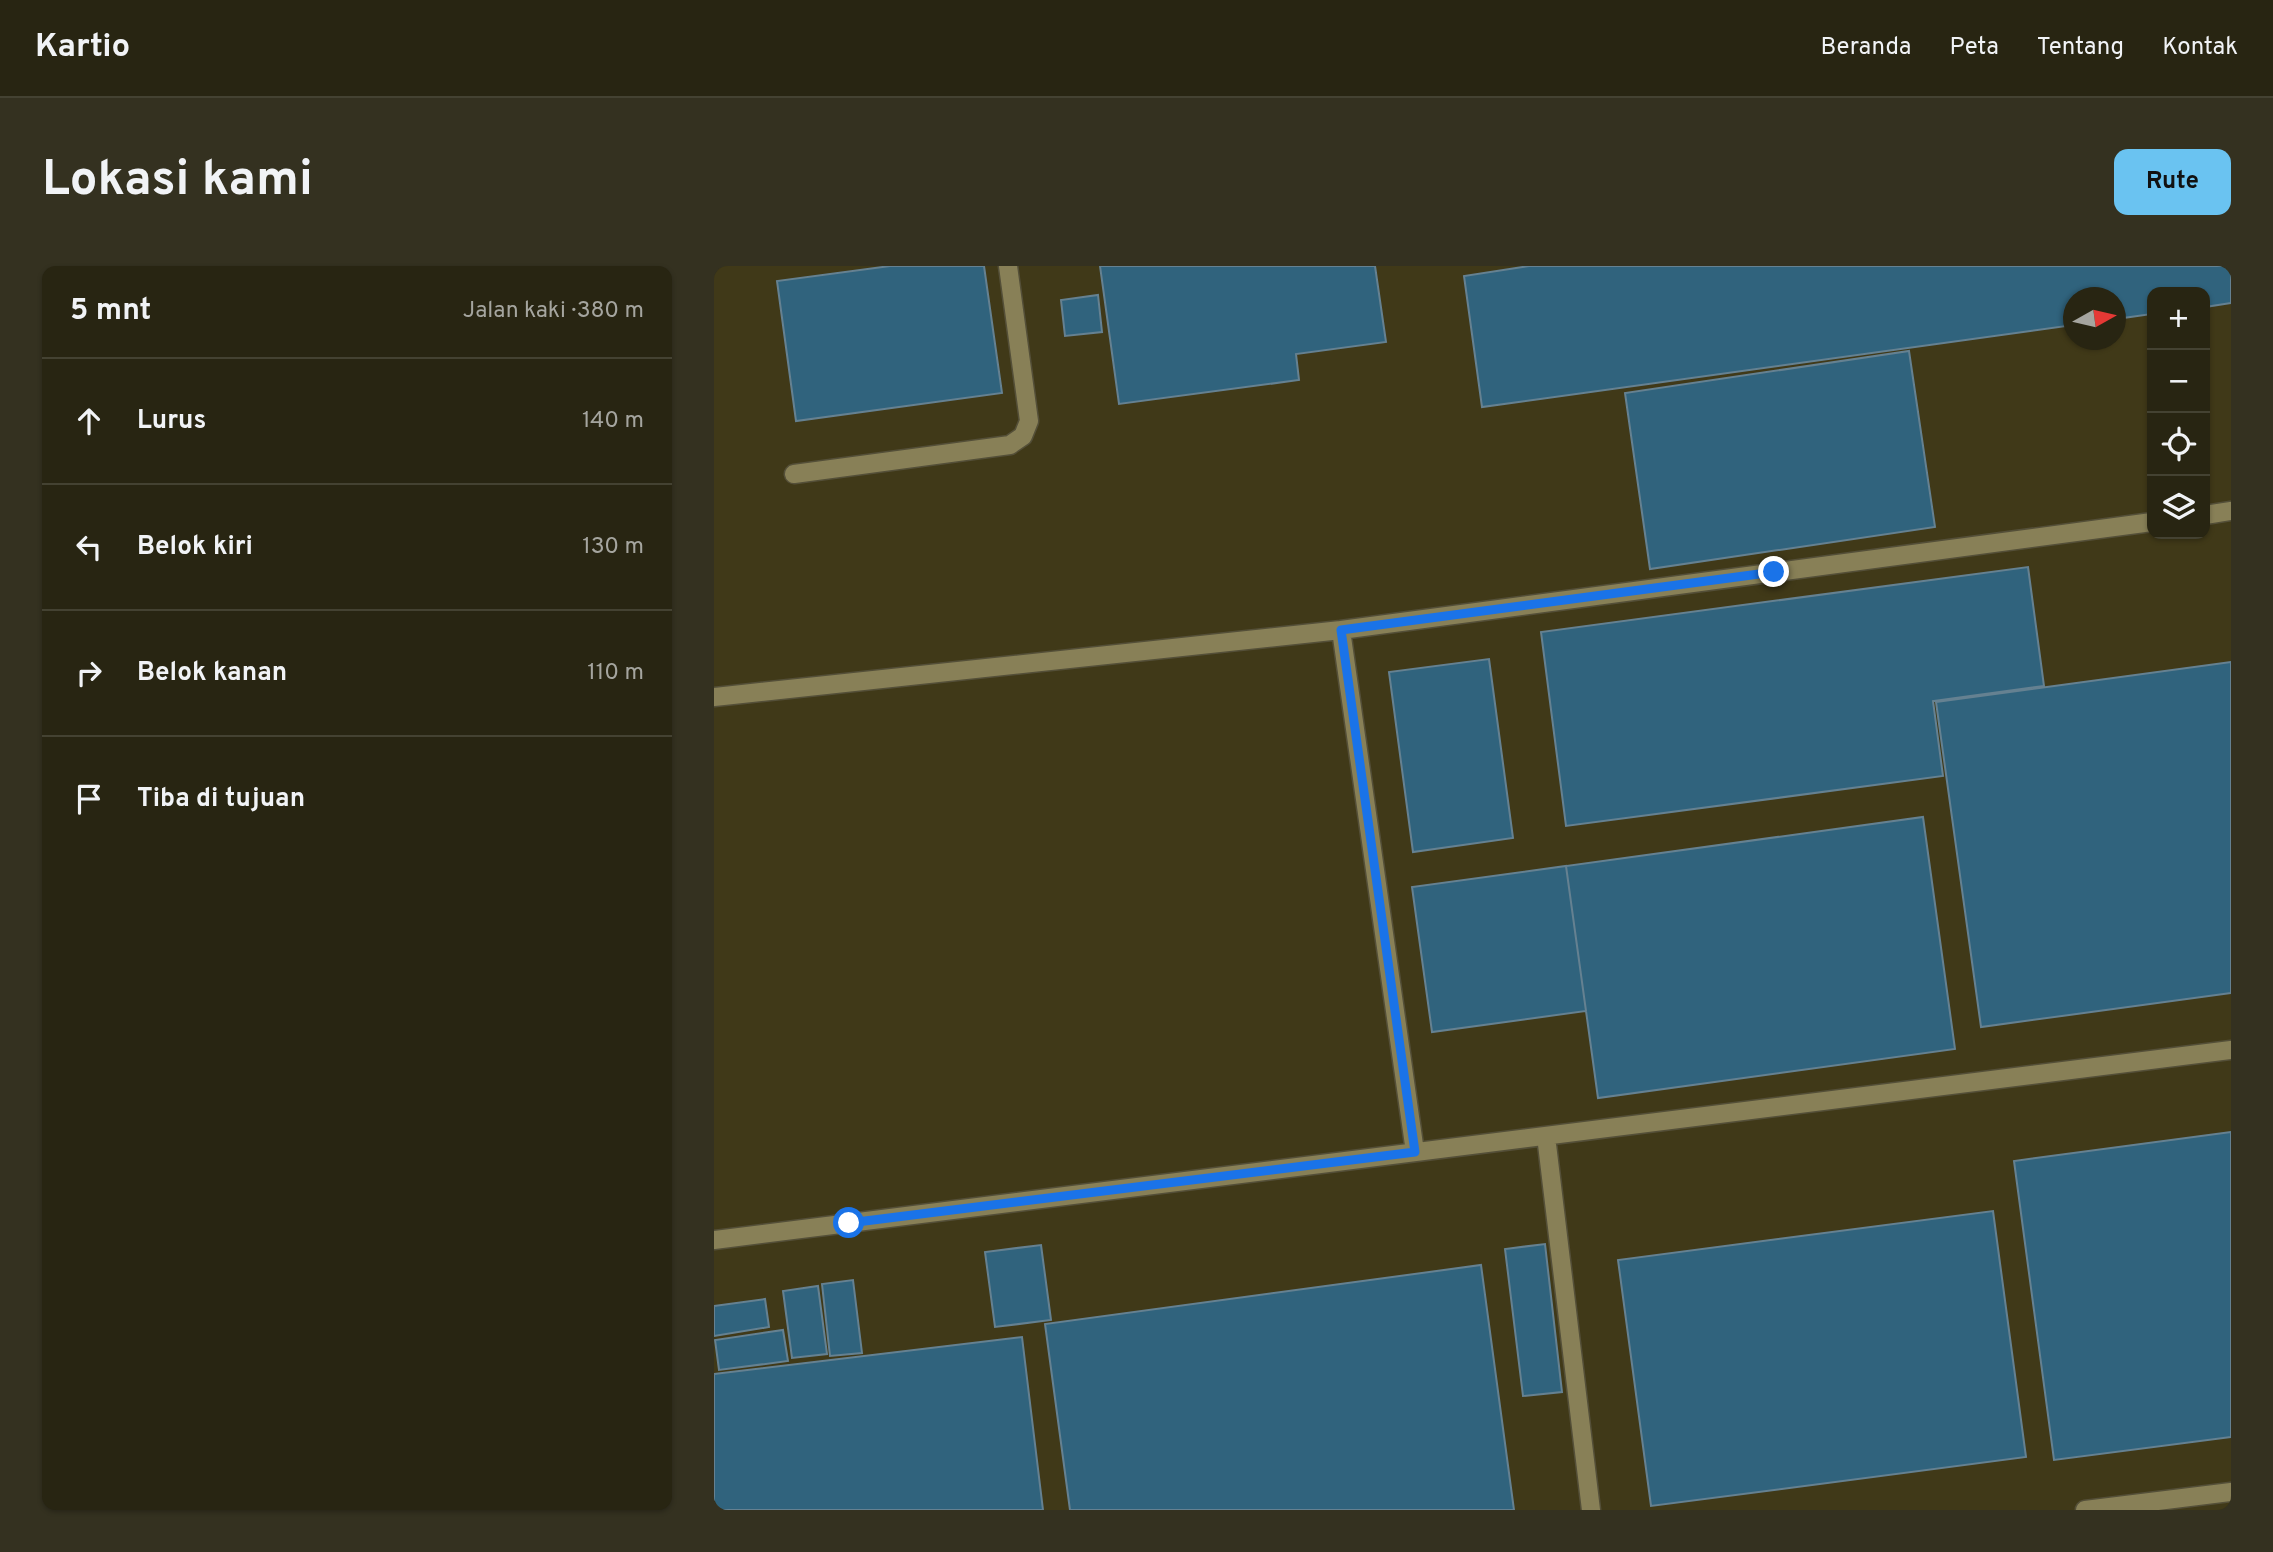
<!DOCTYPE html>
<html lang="id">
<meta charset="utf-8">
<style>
:root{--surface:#282512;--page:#343120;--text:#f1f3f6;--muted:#a5a59f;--line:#444232;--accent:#6ac3f1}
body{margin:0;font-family:Overpass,sans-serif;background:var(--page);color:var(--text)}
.controls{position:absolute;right:21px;top:21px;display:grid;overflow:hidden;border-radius:14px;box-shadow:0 2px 5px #0004}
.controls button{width:63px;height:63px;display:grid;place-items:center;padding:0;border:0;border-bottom:2px solid var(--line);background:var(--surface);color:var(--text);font:35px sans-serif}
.compass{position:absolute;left:1349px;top:21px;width:63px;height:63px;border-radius:50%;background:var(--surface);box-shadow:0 2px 5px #0004;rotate:82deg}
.stop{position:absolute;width:21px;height:21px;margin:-16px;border:5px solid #1a73e8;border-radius:50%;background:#fff}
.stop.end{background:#1a73e8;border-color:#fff;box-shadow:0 2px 7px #0008}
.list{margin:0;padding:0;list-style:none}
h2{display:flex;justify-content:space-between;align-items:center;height:91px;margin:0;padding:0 28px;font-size:30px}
h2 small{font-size:23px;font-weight:400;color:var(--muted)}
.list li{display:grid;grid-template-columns:46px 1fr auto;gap:21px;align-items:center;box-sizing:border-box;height:126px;padding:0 28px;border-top:2px solid var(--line)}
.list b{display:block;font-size:26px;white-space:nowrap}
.list em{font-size:23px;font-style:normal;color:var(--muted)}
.icon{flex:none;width:38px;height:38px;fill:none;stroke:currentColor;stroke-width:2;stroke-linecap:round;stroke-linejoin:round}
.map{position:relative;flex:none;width:1517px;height:1244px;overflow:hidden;border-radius:14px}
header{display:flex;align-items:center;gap:42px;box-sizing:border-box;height:98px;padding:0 35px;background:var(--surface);border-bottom:2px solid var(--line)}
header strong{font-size:33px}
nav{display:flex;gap:38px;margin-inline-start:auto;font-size:24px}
.intro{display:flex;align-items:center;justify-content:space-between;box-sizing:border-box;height:168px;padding:0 42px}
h1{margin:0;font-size:49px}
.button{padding:18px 32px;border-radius:14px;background:var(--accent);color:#111;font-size:24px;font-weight:700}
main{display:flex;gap:42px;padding:0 42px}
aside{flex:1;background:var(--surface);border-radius:14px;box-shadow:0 2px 5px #0004}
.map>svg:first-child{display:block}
.built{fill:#403918;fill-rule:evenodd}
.building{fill:#30637d;stroke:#658191;stroke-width:2}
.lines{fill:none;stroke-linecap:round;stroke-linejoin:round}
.minor-casing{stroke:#544f38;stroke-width:21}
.minor{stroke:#888057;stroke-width:18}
.route{stroke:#1a73e8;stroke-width:9}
</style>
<header>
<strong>Kartio</strong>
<nav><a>Beranda</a><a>Peta</a><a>Tentang</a><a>Kontak</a></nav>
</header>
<div class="intro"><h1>Lokasi kami</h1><a class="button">Rute</a></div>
<main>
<aside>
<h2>5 mnt<small>Jalan kaki · 380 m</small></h2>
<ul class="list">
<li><svg class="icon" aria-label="ahead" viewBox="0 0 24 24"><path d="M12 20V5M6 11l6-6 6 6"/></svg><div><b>Lurus</b></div><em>140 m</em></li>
<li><svg class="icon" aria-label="left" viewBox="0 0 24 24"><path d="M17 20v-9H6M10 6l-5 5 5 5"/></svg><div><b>Belok kiri</b></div><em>130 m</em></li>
<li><svg class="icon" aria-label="right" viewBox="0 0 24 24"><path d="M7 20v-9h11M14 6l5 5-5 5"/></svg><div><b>Belok kanan</b></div><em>110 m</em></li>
<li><svg class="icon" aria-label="arrive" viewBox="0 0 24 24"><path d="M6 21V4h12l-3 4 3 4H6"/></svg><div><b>Tiba di tujuan</b></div></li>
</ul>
</aside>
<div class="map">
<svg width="1517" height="1244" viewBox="0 0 1517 1244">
<rect width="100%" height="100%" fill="#363118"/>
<path class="built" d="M0,0H1517V1244H0ZM1438,26H1491V268H1438ZM1360,32H1402V74H1360Z"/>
<path class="building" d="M176,0H270L288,127L82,155L63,15Z
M386,0H661L672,76L582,88L585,114L405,138Z
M815,0H1517V37L1491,41V26H1438V48L1402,53V32H1360V59L768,141L750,10Z
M384,29L388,66L351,70L347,34Z
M1195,85L1221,261L936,303L911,127Z
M1314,301L1330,420L1219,435L1229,510L852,560L827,366Z
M775,393L799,572L699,586L675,406Z
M1517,396V727L1267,761L1222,436Z
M1209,551L1241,783L884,832L852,600Z
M852,600L872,745L718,766L698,621Z
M1517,866V1171L1340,1194L1300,895Z
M1279,945L1312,1191L937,1240L904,994Z
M831,978L848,1126L809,1130L791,983Z
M327,979L337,1054L281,1061L271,986Z
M767,999L800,1244H356L331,1058Z
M139,1014L148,1087L116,1090L108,1018Z
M104,1020L113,1088L78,1092L69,1025Z
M51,1033L55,1061L0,1070V1040Z
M69,1064L74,1095L5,1104L1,1074Z
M308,1071L329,1244H0V1108Z"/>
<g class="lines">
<g class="minor-casing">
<path id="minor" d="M80,208L296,179L309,170L315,155L294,0
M1491,249L1517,245
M627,364L701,886
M0,431L627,364L1438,256
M832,870L877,1244
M0,974L1517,784
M1371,1244L1517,1226"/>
</g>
<use href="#minor" class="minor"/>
</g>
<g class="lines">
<path class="route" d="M135,957L701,886L627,364L1060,306"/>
</g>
</svg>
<div class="controls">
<button>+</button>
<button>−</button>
<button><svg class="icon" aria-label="locate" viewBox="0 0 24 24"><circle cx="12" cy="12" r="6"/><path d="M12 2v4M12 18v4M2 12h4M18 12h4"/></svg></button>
<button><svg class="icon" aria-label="layers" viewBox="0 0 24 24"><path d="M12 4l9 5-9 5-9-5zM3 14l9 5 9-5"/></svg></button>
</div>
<svg class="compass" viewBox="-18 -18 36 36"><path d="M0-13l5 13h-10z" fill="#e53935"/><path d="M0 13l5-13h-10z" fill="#a5a59f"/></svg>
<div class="stop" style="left:135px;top:957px"></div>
<div class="stop end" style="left:1060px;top:306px"></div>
</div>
</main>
